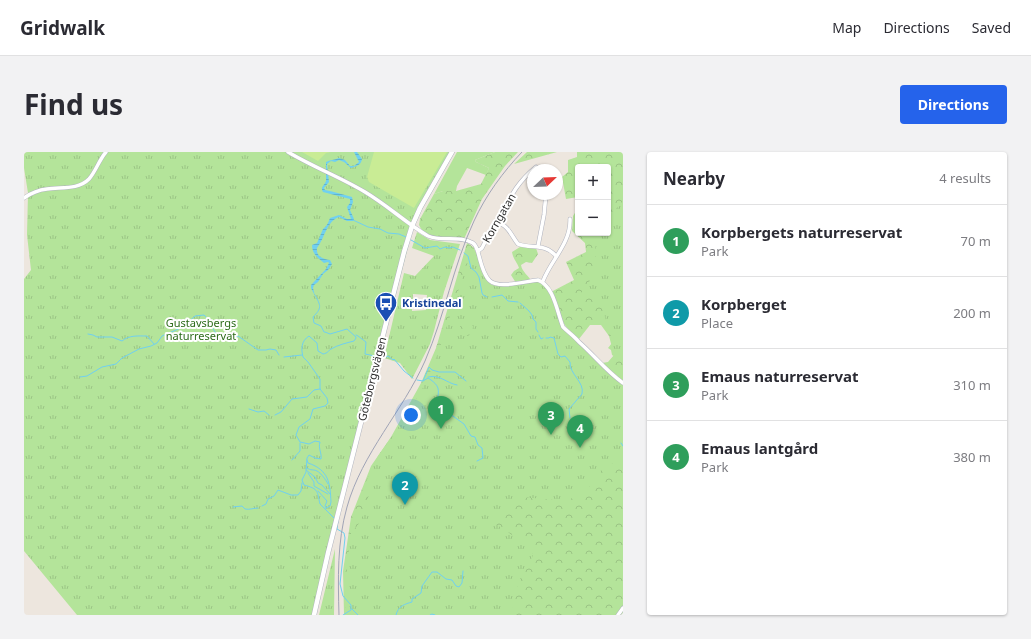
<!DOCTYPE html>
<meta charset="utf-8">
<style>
:root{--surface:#fff;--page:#f2f2f3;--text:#2b2b33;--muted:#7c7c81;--line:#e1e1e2;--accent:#2563eb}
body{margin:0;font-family:"Noto Sans",sans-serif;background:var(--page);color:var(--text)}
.controls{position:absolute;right:12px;top:12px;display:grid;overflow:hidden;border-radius:4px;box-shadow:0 1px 3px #0004}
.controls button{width:36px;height:36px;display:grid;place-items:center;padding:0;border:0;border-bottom:1px solid var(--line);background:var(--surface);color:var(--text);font:20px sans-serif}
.compass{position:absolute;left:503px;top:12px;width:36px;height:36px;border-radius:50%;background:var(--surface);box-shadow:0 1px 3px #0004;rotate:67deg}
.you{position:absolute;left:387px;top:263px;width:14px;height:14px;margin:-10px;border:3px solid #fff;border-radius:50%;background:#1a73e8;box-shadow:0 0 0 6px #1a73e833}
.badge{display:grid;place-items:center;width:26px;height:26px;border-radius:50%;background:var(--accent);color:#fff;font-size:13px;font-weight:700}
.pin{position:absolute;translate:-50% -33px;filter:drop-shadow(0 1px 2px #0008)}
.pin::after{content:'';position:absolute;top:21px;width:14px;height:12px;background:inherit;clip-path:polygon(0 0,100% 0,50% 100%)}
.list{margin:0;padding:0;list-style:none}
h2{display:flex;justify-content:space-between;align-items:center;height:52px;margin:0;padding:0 16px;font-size:17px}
h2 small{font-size:13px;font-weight:400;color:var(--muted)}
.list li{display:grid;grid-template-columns:26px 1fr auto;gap:12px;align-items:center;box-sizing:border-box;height:72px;padding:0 16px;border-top:1px solid var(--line)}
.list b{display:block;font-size:15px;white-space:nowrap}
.list p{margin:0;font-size:13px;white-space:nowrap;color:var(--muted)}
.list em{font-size:13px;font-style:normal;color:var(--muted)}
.map{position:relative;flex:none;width:599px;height:463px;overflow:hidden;border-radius:4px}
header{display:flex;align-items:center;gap:24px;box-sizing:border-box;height:56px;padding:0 20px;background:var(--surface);border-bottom:1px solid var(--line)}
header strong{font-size:19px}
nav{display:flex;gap:22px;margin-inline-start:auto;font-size:14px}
.intro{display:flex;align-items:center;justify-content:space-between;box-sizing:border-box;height:96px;padding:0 24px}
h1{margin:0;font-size:28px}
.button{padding:10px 18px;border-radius:4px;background:var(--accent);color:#fff;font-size:14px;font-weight:700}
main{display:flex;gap:24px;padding:0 24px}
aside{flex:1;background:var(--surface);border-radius:4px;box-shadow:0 1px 3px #0004}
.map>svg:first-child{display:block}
.grass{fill:#b4e49a}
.forest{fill:url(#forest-crowns)}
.park{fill:url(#park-tufts);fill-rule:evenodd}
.pitch{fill:#c9ec95}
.water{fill:url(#water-rules)}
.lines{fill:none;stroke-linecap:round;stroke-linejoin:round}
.stream{stroke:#70d0f0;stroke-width:1}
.street-casing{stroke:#b1b4bf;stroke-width:4.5}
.secondary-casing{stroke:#b1b4bf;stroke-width:5.5}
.street{stroke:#fff;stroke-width:3.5}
.secondary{stroke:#fff;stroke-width:4.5}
.rail{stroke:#a0a4b6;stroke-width:1}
.labels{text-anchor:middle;stroke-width:4;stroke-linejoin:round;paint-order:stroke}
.street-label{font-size:11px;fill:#2b2b2b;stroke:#fff}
.transit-label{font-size:11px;font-weight:bold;fill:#164399;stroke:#fff;text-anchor:start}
.park-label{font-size:11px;fill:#2c6b19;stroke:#fff}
</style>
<header>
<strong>Gridwalk</strong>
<nav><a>Map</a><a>Directions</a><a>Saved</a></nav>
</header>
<div class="intro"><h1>Find us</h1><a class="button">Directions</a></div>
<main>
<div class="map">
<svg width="599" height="463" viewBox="0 0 599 463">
<defs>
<pattern id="forest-crowns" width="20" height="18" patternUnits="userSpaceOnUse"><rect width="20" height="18" fill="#b4e49a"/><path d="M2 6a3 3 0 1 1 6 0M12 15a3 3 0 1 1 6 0" fill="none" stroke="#9bc485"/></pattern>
<pattern id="park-tufts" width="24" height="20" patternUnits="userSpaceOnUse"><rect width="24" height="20" fill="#b4e49a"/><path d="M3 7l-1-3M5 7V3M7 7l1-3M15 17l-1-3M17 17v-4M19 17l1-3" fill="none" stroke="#9bc485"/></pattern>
<pattern id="water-rules" width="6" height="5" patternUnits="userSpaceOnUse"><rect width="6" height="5" fill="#70d0f0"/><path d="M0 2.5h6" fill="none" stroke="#61b3ce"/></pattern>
</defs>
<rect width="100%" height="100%" fill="#ede6de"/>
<path class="grass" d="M433,0H471L451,8L452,10L465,16L462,23L443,16L433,34L432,39H419L410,42Z"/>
<path class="forest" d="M471,0H494L481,14L458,47L440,87C425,86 402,89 395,73L396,67L410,42L419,39H432L457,32L465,16L452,10L451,8Z
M503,0H533L490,12Z
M553,0H599V229L578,211L584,210L590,203L585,184L577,173H566L555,187C539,173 538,171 532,151L528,149L599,290V463H320L319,419L327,365L347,314L367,285L397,231L412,196L443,91C460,99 453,128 469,133C476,134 485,132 492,131L487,123L490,119L495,116C493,110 489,107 488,100L496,95L512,96L514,102L508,111L502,110L497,113C498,120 505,124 508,130L515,129L520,132L525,141L550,128L542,110L562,100L561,91L548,79L549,64L554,56V81H584V15H554V45L542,47L538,25L544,20V8L553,5Z"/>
<path class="park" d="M0,0H427L391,68L288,463H53L0,399V127L7,118L3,83L4,41L0,16Z
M599,49V208H596L588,203L587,198L584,196L588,191L585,174H582L580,157L571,141H557L575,116L572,110L571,83L569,81H584V61L589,60Z
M393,80L406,88L436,92L420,140L410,179L406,192L388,227L376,211L360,206L380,121L391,124L410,104L388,96ZM389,142L403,143L402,158L388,159Z
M449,94L462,127L468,134C485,136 499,134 515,129L521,134L528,147L536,170L555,191L599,232V306L578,317L561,341L541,349L498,345L487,349L472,372L504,394L508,397L509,404L495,429L490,447L488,463H322L320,439L324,431L322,427L327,381L337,369L344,345L340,334L354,304L383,263L401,232L414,201ZM441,171L449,174L448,181L444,184L439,181L436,174Z
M311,397L310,463H295Z"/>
<path class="pitch" d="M278,0H307L302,1L294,9Z
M350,0H423L390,56L345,30L343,25Z"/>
<path class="water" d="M330,0H333L338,7C337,13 333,14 327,16L320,10L315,8L311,10L307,9L303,12L305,30L300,36L301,38C311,40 318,42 328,45L329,50L326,58L330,67L329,69H323L315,65C302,70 301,86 293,96C292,104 298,107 306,108L308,112L304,118L299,122L294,130L290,133L289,136L291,144L287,136V133L302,117L305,111L304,110L300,111C294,106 288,102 288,93L293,91L299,77C303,74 304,71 306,66L315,63L323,67H327L323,55L326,51V47L299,40C296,35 300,34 302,29V10C306,8 310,8 315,6L321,8L326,14H330L335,10Z"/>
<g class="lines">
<path class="stream" d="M329,68L344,75L356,77L364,81L375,82L382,85
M387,88L401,96L413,94L416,97L421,95L425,96L429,95L436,98
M440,101L444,104L447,116L452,120L455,125L458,141L459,143L463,145
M291,143C297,154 298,156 289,165L290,171L297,174L300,180H301L306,182L323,177L332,185V186L330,189C322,191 314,193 307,197C304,199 304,201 299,202L294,199L293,191L285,184C277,189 277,197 279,205L284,210L296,227V237L303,246L304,251L301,254L289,257L286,267L275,275L272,283L276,290L285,292L291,289L296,290C294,297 298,301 297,307L291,306L285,303L283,306L282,320L278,328L280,333C295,337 293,339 296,352L310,366
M468,145L478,143L484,149L494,150
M496,151L505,159L508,163L509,167L512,170V177L514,180
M64,182L69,183L73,185H88L98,189C105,183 114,184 123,184L130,192
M332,183L334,184L342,190L341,202L351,204
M515,183L517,187L519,186
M522,186H525L526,185L530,186L534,202L537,205L541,204L546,210C545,222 561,230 558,242L545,257L546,266
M356,204L362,205L364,204L369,208L370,207L380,219L389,226
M260,205L278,203
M56,225L63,224L78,215L92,212L98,206L115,197L127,194L133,191L138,184L159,175L171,164L180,163L186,169L189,177L194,184L203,182L210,185L214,184L234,198H242L246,197L252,198L255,203
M404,225C416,222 422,231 433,233
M393,228L399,229L404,226C422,237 410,242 415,258L426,262L440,272L447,284L451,285L454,293L458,296L459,306L453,309
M399,229L405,215L408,218L415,220H431L442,229
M225,257L234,260L240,259L245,263
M251,263L257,260L268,247L283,245L290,238L296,237
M597,291L599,294
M268,308L276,299V291
M283,308L284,311C305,318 306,331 307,350L306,354L302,356
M283,316C287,319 289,317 293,319C297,321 302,328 304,332
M282,318L291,325L294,331L298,333L306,342
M284,321L290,330V334L304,342
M294,339L303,349L301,354L302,356
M238,354L242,352L244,347L250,344L254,338L267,343H274L277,339L278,331
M209,355L218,354L221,357C226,358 229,356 234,356
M314,369L313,377L320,381L321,386L316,432L319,444L327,453V458L319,463
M328,457L334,463
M372,463C374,454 381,452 388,450V447L397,441L398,434L408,420H413L422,427L428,428L432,434L435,435L438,431L439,419
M406,463L408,462L411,463"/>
<g class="street-casing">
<path id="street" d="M264,0C289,15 316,25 341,40C363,53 382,71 404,84C418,90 435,83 449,91C453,94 454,100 455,104C457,112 460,124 466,129C475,137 503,129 514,128C530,134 533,160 539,175C544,180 550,184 555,190C570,203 582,219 599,231
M0,46C7,41 15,38 23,37C38,35 54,38 65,27C72,19 75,8 82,0
M473,71C484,72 488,85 494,92C508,97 521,91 532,104
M514,94L520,63L522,42
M454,99L458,96L470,72C475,70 477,65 479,60C489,40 494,30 512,15
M519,129C527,108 547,91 546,67
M594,463L599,456"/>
</g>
<g class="secondary-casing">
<path id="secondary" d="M290,463L304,401L380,100L388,74L396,56L428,0"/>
</g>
<use href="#street" class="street"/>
<use href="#secondary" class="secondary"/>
<path class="rail" d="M315,463C314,427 313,390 323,355C338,301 379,259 401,209C421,163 429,114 450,69C462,43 479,20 498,0"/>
</g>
<defs>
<g id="bus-pin" transform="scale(1.15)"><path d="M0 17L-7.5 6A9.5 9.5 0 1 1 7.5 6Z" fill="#1a4fb4" stroke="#fff"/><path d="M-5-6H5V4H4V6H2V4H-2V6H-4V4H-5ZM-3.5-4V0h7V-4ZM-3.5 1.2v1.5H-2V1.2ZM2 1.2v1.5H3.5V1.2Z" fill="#fff"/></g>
</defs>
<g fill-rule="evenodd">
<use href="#bus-pin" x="362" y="151"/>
</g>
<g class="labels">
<g class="street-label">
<text transform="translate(475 66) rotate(-60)" y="4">Korngatan</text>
<text transform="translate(348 227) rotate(-76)" y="4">Göteborgsvägen</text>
</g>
<g class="transit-label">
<text x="378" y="155">Kristinedal</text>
</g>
<g class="park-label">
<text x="177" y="175">Gustavsbergs<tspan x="177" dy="13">naturreservat</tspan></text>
</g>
</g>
</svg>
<div class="controls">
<button>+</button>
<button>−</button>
</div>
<svg class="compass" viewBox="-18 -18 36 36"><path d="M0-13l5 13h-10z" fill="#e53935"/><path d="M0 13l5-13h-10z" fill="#7c7c81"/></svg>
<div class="you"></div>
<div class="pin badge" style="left:417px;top:277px;background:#2e9e5b">1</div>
<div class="pin badge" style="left:381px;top:353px;background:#0f9aa8">2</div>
<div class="pin badge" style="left:527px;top:283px;background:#2e9e5b">3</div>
<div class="pin badge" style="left:556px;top:296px;background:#2e9e5b">4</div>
</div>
<aside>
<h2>Nearby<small>4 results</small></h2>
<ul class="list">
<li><span class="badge" style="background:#2e9e5b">1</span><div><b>Korpbergets naturreservat</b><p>Park</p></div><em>70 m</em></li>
<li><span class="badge" style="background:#0f9aa8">2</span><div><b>Korpberget</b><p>Place</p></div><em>200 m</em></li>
<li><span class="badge" style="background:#2e9e5b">3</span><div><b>Emaus naturreservat</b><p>Park</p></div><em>310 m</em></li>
<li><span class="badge" style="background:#2e9e5b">4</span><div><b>Emaus lantgård</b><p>Park</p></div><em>380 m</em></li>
</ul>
</aside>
</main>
